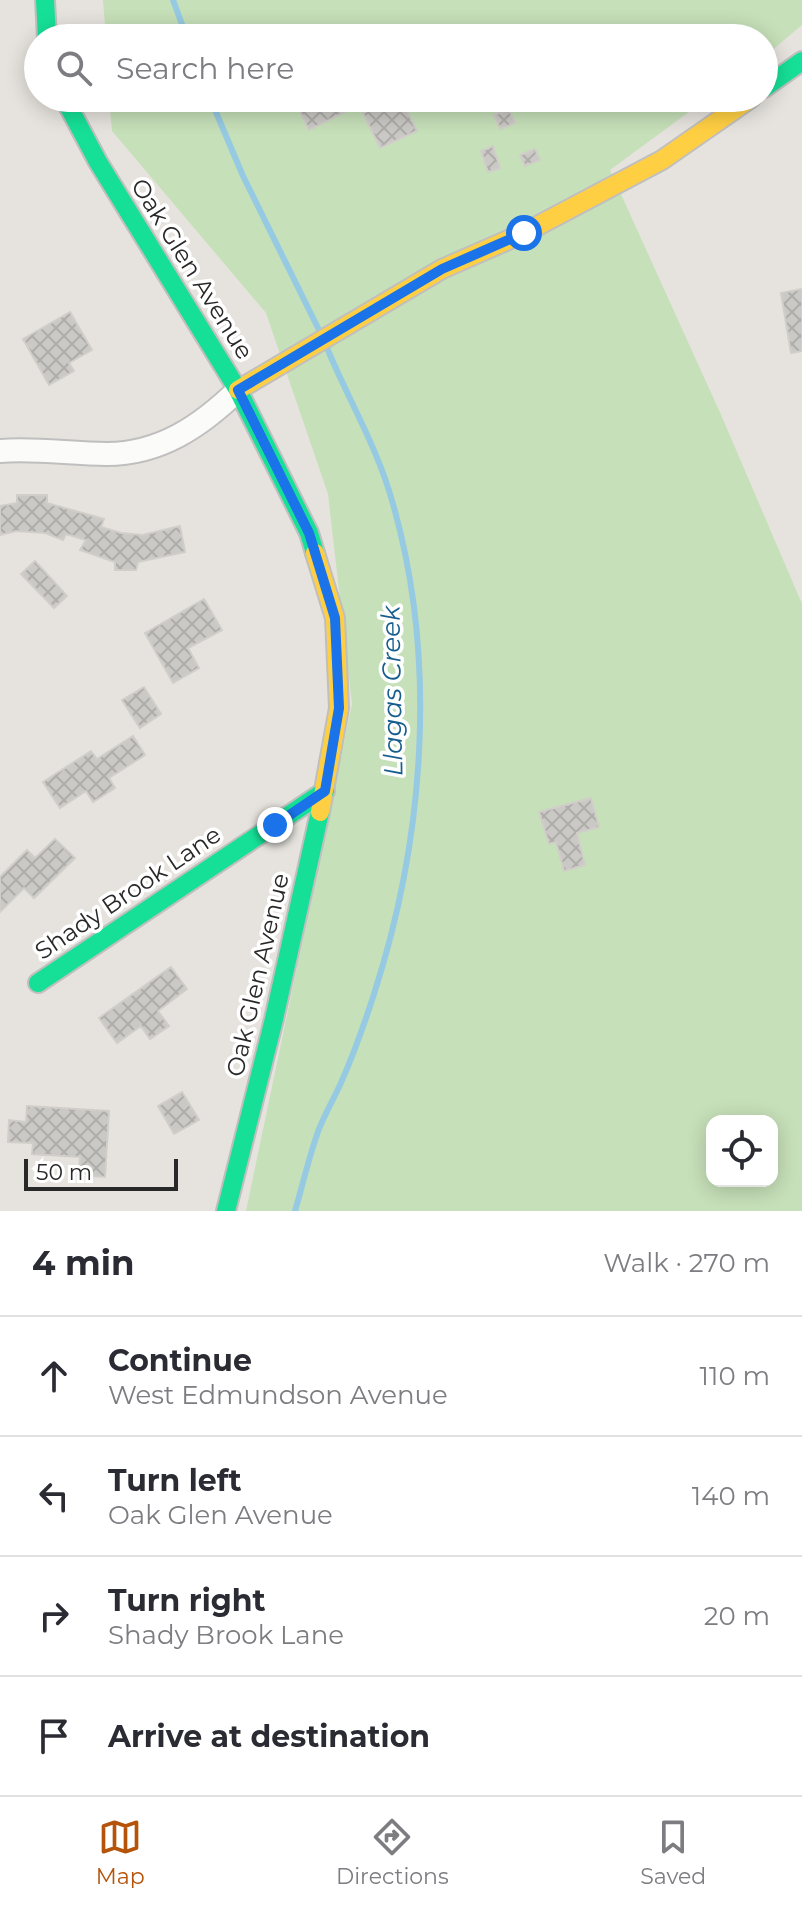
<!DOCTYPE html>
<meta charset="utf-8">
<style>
:root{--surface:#fff;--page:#f2f2f3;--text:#2b2b33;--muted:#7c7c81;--line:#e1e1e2;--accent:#b45309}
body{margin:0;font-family:Montserrat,sans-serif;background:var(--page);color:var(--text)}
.controls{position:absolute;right:24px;bottom:24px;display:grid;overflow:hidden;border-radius:16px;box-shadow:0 4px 20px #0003}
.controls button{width:72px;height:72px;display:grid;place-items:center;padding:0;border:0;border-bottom:2px solid var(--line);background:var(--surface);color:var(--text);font:40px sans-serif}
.scale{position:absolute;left:24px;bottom:20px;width:154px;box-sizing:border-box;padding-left:8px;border:4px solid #282828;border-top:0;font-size:22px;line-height:28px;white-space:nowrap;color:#282828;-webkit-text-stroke:6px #fff;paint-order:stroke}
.stop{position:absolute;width:24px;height:24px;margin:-18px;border:6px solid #1a73e8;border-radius:50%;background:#fff}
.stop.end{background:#1a73e8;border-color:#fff;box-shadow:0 2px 8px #0008}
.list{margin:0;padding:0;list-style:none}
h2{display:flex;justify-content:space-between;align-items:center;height:104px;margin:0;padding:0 32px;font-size:34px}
h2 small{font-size:26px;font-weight:400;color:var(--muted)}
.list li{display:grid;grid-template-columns:52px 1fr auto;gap:24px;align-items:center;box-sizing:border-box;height:120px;padding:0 32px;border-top:2px solid var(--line)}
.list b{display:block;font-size:30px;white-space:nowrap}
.list p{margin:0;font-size:26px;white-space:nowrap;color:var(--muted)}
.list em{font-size:26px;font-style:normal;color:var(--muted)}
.icon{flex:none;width:44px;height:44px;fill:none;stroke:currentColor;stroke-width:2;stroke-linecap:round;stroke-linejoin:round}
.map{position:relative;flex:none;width:802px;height:1211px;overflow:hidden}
.search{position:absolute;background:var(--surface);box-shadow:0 4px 20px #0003;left:24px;right:24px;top:24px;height:88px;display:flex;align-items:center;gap:20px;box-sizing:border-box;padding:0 28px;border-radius:44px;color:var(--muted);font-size:30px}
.sheet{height:584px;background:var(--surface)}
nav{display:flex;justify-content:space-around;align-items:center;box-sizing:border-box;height:112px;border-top:2px solid var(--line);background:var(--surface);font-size:22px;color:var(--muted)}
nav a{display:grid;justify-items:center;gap:4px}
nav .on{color:var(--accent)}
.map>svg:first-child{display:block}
.grass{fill:#c6e0b9;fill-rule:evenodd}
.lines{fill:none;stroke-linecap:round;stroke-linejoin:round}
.stream{stroke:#96cae3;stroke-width:6}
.building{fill:url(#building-cross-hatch);stroke:#d1ceca;stroke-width:2}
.street-casing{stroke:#c0bfbf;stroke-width:26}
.fast-casing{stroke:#c0bfbf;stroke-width:22}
.slow-casing{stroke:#c0bfbf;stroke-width:22}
.street{stroke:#fbfbfa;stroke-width:22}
.fast{stroke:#16e098;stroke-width:18}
.slow{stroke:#ffcf43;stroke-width:18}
.route{stroke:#1a73e8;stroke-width:10}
.labels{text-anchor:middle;stroke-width:7;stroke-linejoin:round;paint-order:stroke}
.street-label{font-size:24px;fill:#282828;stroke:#fff}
.water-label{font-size:26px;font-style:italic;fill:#165d8d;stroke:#fff}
</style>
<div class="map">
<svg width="802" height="1211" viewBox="0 0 802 1211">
<defs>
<pattern id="building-cross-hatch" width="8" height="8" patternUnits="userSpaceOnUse" patternTransform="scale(2)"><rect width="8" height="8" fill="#cbc9c5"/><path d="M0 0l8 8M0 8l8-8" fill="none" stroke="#aeada9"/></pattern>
</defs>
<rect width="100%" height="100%" fill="#e6e3de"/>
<path class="grass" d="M103,0H802V25L764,57V38H106Z
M109,98H708L610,170L722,417L802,604V1211H246L352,704L328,494L266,313L112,131ZM712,1121H772V1181H712Z"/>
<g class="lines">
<path class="stream" d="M173,0L187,38
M210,98L243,176L319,330
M295,1211C303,1184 309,1156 319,1129C325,1114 333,1100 340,1085C353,1056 364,1025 374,994C424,839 438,662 393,504C377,446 349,401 327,348"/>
</g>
<path class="building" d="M293,98H338L345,112L309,130Z
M396,98H401L417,131L380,148L363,113Z
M509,109L515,123L500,129L494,115Z
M493,146L500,168L488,172L481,151Z
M535,149L540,160L525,166L520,155Z
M802,289V351L791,353L781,293Z
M70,312L92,350L69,363L74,371L49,385L23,339Z
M17,495H47V503L104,519L101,527L121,533L143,535L180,526L185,552L138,562L136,570H115V562L80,550L86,540L66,534L63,540L45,533L16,531L0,535V506L17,503Z
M35,561L67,596L54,608L21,574Z
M204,599L222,630L188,648L199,668L173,683L145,633Z
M144,687L161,714L140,728L122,700Z
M133,736L145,755L109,778L115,788L93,802L86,791L60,808L43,782L91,751L97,759Z
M591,798L599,827L577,833L585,865L564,871L556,842L549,844L539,812Z
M55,839L75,858L34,898L24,888L0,912V877L27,850L35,858Z
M171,967L187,989L158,1011L169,1026L150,1039L141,1026L117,1043L99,1018Z
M182,1092L199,1120L174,1134L158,1106Z
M27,1106L109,1111L105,1177L79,1175L80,1157L32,1154L33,1143L8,1142L9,1120L26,1122Z"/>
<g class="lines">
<g class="street-casing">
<path id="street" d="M0,451C36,448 71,454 107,454C160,454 201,426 238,390"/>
</g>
<g class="fast-casing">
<path id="fast" d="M45,0L47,38
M764,88L802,61
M64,98L98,162L238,390L309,533L315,553
M38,983L325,791
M226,1211L274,1019L320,812"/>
</g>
<g class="slow-casing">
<path id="slow" d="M238,390L442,269L524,233L662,160L751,98
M315,553L335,618L339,708L320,812"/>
</g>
<use href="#street" class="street"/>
<use href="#fast" class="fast"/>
<use href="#slow" class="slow"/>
</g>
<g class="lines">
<path class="route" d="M275,825L325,791L339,708L335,618L309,533L238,390L442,269L524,233"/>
</g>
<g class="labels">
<g class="street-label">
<text transform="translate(192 269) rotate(58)" y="8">Oak Glen Avenue</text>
<text transform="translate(128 893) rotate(-34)" y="8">Shady Brook Lane</text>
<text transform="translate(258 975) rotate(-77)" y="8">Oak Glen Avenue</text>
</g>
<g class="water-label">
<text transform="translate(392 691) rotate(-91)" y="9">Llagas Creek</text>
</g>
</g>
</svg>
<div class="controls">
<button><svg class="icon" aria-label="locate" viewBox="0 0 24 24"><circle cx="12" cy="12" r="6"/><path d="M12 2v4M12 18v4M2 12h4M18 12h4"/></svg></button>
</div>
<div class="scale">50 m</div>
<div class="stop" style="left:524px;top:233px"></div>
<div class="stop end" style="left:275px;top:825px"></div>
<div class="search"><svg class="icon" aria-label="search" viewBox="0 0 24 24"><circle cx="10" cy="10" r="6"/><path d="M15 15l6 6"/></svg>Search here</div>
</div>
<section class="sheet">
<h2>4 min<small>Walk · 270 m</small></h2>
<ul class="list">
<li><svg class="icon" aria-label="ahead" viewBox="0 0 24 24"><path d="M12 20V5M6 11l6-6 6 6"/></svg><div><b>Continue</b><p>West Edmundson Avenue</p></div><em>110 m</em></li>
<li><svg class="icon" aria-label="left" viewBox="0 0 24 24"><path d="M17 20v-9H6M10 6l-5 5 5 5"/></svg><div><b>Turn left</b><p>Oak Glen Avenue</p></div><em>140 m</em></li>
<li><svg class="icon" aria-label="right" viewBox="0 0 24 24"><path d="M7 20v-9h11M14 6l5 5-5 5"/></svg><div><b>Turn right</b><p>Shady Brook Lane</p></div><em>20 m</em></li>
<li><svg class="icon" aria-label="arrive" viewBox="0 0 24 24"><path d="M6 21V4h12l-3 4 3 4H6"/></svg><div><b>Arrive at destination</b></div></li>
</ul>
</section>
<nav>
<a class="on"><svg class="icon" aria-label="map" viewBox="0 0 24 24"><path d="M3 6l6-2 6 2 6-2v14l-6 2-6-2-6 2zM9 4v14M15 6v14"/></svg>Map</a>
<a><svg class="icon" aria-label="directions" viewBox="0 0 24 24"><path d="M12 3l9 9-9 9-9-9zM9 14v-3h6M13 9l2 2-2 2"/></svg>Directions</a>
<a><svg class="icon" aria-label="saved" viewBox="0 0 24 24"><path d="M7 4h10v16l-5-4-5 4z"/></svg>Saved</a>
</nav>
